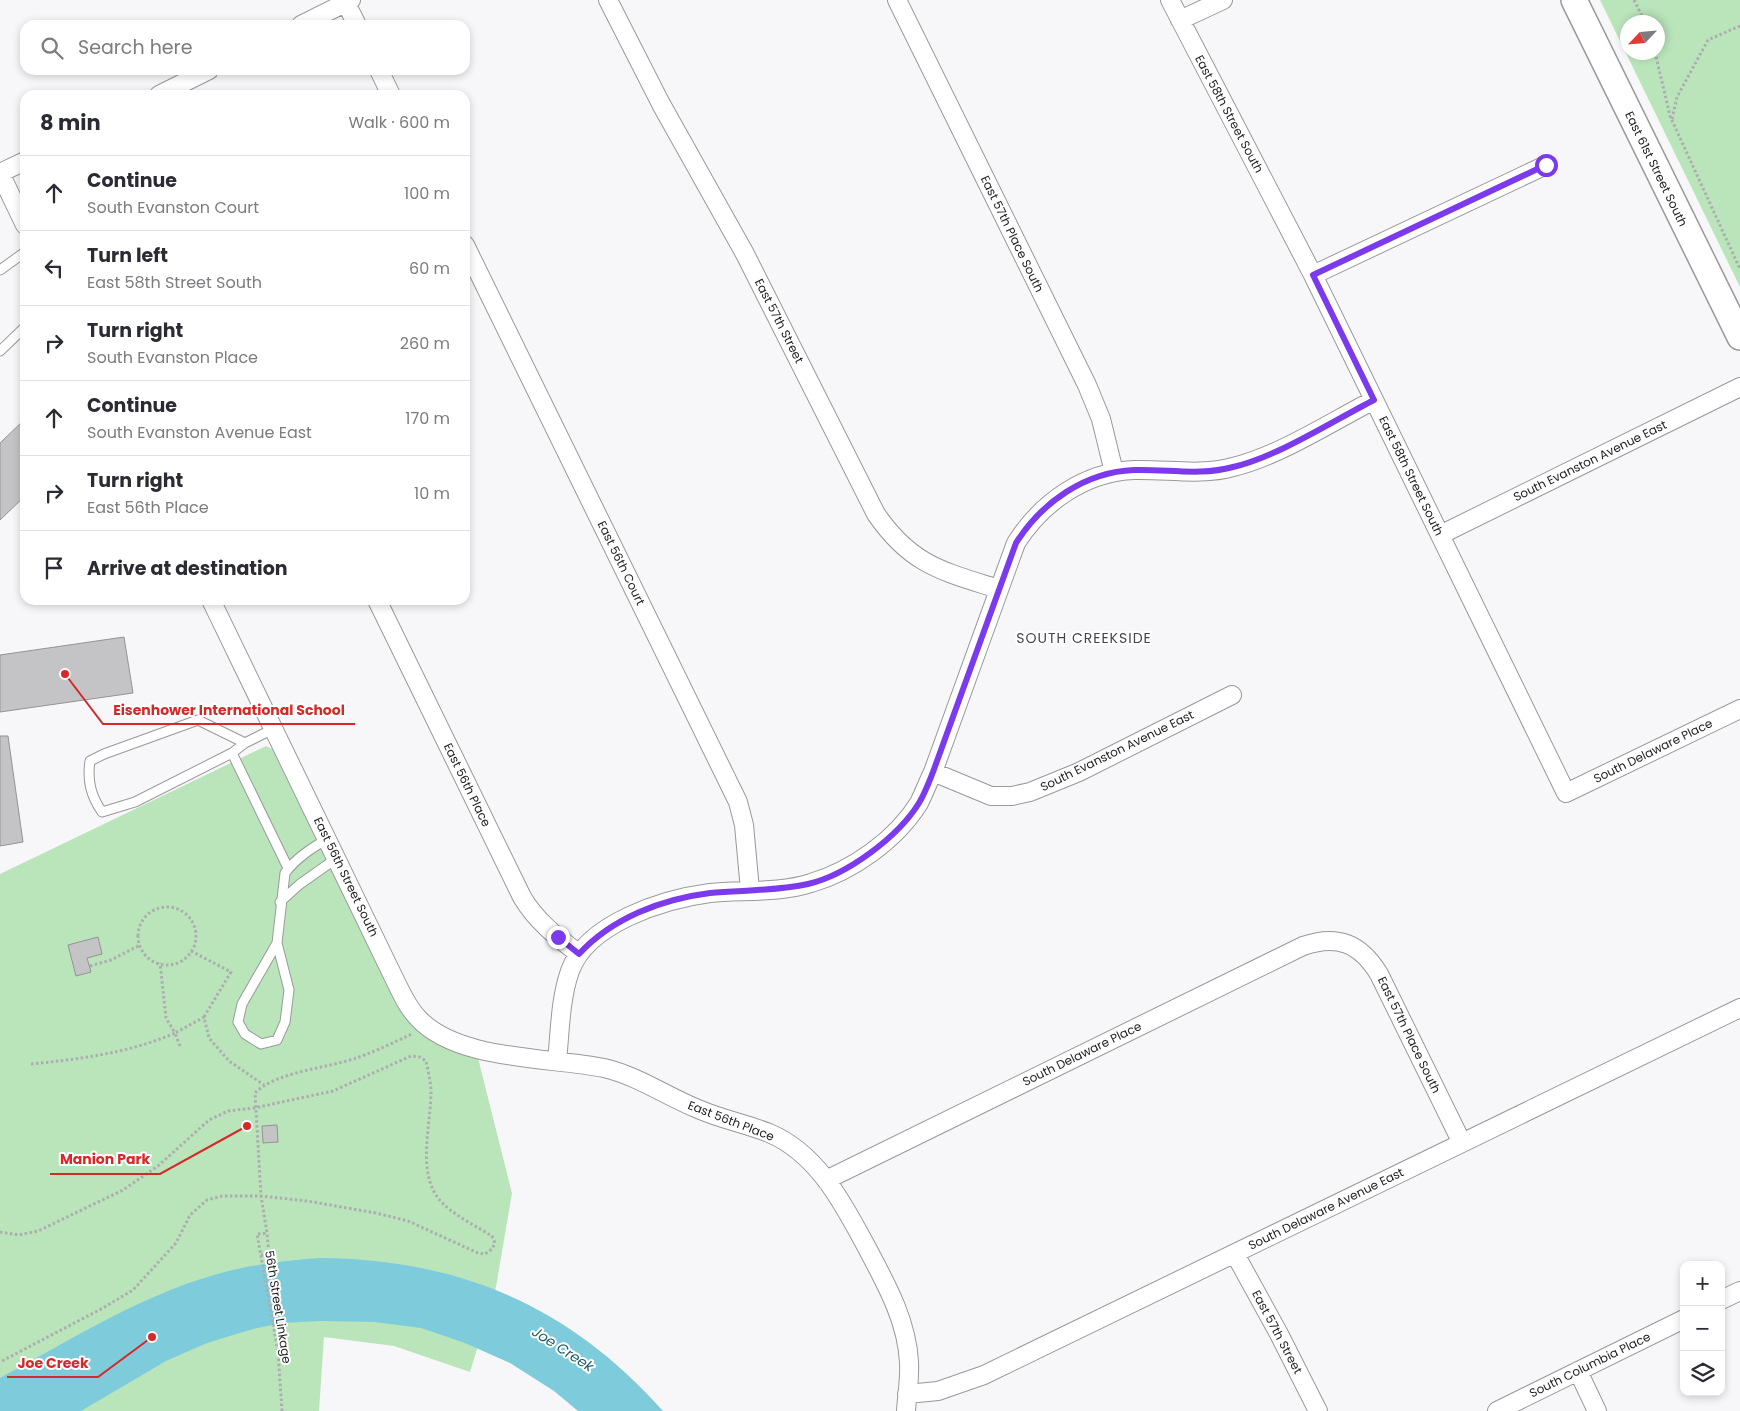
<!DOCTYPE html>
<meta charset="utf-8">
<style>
:root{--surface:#fff;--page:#f7f7f7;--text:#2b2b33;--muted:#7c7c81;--line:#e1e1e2}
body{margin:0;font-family:Poppins,sans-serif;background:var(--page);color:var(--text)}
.controls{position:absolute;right:15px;bottom:15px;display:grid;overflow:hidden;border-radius:10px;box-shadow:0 2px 8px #0003}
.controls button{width:45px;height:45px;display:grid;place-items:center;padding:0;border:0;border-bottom:1px solid var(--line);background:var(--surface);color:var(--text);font:25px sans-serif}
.compass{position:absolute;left:1620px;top:15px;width:45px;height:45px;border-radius:50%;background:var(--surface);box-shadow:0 2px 8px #0003;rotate:244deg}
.stop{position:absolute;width:15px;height:15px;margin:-11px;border:4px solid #7c3aed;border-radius:50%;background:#fff}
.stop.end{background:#7c3aed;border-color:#fff;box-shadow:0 1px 5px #0008}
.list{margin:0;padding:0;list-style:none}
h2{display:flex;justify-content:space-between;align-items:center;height:65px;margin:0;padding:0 20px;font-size:21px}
h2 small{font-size:16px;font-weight:400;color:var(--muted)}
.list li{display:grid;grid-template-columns:32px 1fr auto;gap:15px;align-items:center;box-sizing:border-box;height:75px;padding:0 20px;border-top:1px solid var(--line)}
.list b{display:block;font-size:19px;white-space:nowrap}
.list p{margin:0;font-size:16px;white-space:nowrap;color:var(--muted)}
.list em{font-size:16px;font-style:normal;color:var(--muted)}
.icon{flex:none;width:28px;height:28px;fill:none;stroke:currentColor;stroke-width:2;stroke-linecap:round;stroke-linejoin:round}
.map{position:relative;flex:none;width:1740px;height:1411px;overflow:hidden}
.search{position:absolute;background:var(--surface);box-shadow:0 2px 8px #0003;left:20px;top:20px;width:450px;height:55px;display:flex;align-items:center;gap:12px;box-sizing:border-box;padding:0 18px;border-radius:15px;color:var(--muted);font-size:19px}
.panel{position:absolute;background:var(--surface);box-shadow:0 2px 8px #0003;left:20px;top:90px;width:450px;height:515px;border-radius:15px}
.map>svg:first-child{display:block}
.green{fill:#bae5bb;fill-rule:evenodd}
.water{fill:#7eccdb}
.building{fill:#c4c4c6;stroke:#929395}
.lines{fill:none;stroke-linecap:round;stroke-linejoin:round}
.lane-casing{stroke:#99999b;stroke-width:11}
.street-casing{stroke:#99999b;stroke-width:20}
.secondary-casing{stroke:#99999b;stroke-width:28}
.path{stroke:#adadaf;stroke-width:3;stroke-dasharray:2.5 2.5;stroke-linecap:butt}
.lane{stroke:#fff;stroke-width:9}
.street{stroke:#fff;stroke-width:18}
.secondary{stroke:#fff;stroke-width:25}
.route{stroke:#7c3aed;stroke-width:6}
.labels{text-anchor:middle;stroke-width:4;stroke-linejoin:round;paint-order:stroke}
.street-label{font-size:12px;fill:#1e1e1e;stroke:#fff}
.neighbourhood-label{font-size:14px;letter-spacing:1px;fill:#464648;stroke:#fff}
.water-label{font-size:14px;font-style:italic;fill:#1c5c67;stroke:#fff}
.leader{fill:none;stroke:#d62828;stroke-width:2}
.callout-dot{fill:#d62828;stroke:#fff;stroke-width:2}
.callout-label{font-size:14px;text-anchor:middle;font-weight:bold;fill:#d62828;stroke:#fff;stroke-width:4;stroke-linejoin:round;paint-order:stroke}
</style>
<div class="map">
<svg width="1740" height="1411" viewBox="0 0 1740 1411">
<rect width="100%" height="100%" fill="#f7f7f9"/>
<path class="green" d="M1600,0H1740V287ZM1628,22H1658V52H1628Z
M266,746L272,749L402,1014C428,1044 441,1048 478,1058L512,1193L496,1287L470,1372L394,1346L324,1337L319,1411H0V874Z"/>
<path class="water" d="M320,1258C459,1259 570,1306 663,1411H578L554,1391L510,1363L465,1343L421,1328L374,1322L320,1321L282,1323L253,1329L207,1343L166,1361L81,1411H0V1378C76,1337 152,1288 237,1269C265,1263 292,1260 320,1258Z"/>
<path class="building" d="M25,419V496L0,520V443Z
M124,637L133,693L0,712V655Z
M0,736H8L23,842L0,846Z
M98,937L102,954L87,958L91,972L76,976L68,945Z
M277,1125L278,1142L263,1143L262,1126Z"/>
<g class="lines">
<g class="lane-casing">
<path id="lane" d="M0,270L25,252
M0,351L25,327
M245,743L198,720L104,754L90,761C87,781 91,796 102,812L135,802L232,753L245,743L273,729
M232,753L288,868
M280,902L300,884L337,858
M277,943L242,1004L238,1022L245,1034L261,1044L277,1040L285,1022L289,990L277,943L285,873C296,858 312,848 327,839"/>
</g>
<g class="street-casing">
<path id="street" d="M608,0L661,104L745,254L876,514C911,565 942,571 998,589
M897,0L1087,385L1101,419L1114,472
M1170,0L1313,275L1566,793L1740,709
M346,3L357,25
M1180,20L1223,0
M301,25L351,0
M379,70L391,95
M159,95L209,70
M0,173L25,225
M0,173L25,161
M465,245L738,802L744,825L750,890
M1313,275L1546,165
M1440,535L1740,387
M211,600L393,976C400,990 407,1007 418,1018C457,1061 551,1057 604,1068C638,1076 666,1096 698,1109C721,1119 746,1124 769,1133C817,1153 843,1203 866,1246C885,1282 907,1320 909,1362C910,1378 907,1395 906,1411
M377,600L522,897C536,921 557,937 579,954
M933,772L991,796H1012L1030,792L1079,772L1232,695
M557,1061C560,1033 560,999 570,971C587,923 664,899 710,893C743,890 780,893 811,883C852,871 896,840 919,803C924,793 928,782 933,772L1016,543C1042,502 1085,472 1134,470C1168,469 1200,476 1233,467C1279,456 1331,422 1374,400
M826,1180L1303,946C1337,934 1360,943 1379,974L1462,1143
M1235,1254L1279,1334L1318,1411
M1721,1300L1740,1291
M1578,1371L1597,1411
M907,1394L938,1391L984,1375L1740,1008
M1497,1411L1684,1319"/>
</g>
<g class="secondary-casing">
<path id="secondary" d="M1574,0L1740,337"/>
</g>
<path class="path" d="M1634,0L1645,22
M1655,52L1670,116L1740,269
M1672,119L1677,97L1708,40L1740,26
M138 936a29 29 0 1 1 58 0a29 29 0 1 1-58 0Z
M191,951L231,972L204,1017
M90,966L111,960L140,945
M180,1046L175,1033L204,1017L209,1038L229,1061L264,1085
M31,1064C80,1059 129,1053 175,1033L166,1018L160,963
M0,1232L19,1235L38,1231L123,1190L158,1166L209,1120L228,1111L254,1108L333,1091L411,1056L420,1057L426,1061C428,1071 431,1082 431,1092C431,1125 417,1169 438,1198C451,1214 474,1225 492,1236L495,1243L492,1249L485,1254L478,1253L408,1221L376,1213L307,1201L261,1196H222L207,1200L190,1215L176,1243L133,1290L103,1308L0,1362
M261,1255L269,1254L267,1233
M282,1411L278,1352L257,1234L267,1233L261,1196L255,1093C275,1072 328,1068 356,1058C375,1052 394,1042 412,1034"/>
<use href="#lane" class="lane"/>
<use href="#street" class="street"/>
<use href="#secondary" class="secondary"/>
</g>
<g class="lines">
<path class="route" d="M558,937L579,954C612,918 662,899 710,893C743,890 776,891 808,884C847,875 898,837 919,803C925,793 929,782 933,772L1016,543C1042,502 1085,472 1134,470C1168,469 1200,476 1233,467C1279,456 1331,422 1374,400L1313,275L1546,165"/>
</g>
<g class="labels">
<g class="street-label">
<text transform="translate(1229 114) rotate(62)" y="4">East 58th Street South</text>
<text transform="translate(1656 169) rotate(64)" y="4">East 61st Street South</text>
<text transform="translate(1012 234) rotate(64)" y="4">East 57th Place South</text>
<text transform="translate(779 321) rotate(63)" y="4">East 57th Street</text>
<text transform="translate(1590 461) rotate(-26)" y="4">South Evanston Avenue East</text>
<text transform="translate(1411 476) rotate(64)" y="4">East 58th Street South</text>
<text transform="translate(621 563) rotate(64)" y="4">East 56th Court</text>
<text transform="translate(1117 751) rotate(-26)" y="4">South Evanston Avenue East</text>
<text transform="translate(1653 751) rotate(-26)" y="4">South Delaware Place</text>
<text transform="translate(467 785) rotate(64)" y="4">East 56th Place</text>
<text transform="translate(346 877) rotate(64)" y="4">East 56th Street South</text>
<text transform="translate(1409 1035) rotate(64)" y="4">East 57th Place South</text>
<text transform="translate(1082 1054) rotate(-26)" y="4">South Delaware Place</text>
<text transform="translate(731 1121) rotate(21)" y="4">East 56th Place</text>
<text transform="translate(1326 1209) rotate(-26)" y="4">South Delaware Avenue East</text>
<text transform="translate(278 1307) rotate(81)" y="4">56th Street Linkage</text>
<text transform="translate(1277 1332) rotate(62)" y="4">East 57th Street</text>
<text transform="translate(1590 1365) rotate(-26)" y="4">South Columbia Place</text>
</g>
<g class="neighbourhood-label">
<text x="1084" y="643">SOUTH CREEKSIDE</text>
</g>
<g class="water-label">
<text transform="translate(563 1349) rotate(33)" y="5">Joe Creek</text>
</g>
</g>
<path class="leader" d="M65 674L103 724H355M247 1126L160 1174H50M152 1337L98 1377H7"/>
<g class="callout-dot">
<circle cx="65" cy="674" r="5"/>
<circle cx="247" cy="1126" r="5"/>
<circle cx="152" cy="1337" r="5"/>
</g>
<g class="callout-label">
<text x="229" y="715">Eisenhower International School</text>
<text x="105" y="1164">Manion Park</text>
<text x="53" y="1368">Joe Creek</text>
</g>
</svg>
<div class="controls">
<button>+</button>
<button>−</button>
<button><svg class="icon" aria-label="layers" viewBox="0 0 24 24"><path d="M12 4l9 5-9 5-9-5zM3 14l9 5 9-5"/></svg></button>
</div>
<svg class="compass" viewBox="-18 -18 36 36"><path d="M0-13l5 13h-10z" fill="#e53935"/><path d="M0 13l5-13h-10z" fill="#7c7c81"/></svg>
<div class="stop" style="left:1546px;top:165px"></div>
<div class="stop end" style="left:558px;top:937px"></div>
<div class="search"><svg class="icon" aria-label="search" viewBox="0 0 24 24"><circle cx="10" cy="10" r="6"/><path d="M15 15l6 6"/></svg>Search here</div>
<section class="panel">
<h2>8 min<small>Walk · 600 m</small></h2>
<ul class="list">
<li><svg class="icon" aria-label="ahead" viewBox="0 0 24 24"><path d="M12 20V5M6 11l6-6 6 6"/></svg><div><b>Continue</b><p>South Evanston Court</p></div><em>100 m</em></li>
<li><svg class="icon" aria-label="left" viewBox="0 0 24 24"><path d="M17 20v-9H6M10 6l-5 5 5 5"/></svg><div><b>Turn left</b><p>East 58th Street South</p></div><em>60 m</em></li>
<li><svg class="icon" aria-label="right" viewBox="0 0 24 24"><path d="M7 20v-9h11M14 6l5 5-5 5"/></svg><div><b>Turn right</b><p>South Evanston Place</p></div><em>260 m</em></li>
<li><svg class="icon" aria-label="ahead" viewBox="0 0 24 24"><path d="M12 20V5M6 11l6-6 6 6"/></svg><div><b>Continue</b><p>South Evanston Avenue East</p></div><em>170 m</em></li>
<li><svg class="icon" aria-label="right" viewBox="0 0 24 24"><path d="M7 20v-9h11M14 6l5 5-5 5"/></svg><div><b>Turn right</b><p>East 56th Place</p></div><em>10 m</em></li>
<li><svg class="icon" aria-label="arrive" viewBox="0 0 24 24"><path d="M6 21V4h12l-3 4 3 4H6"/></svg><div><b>Arrive at destination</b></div></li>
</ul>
</section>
</div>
